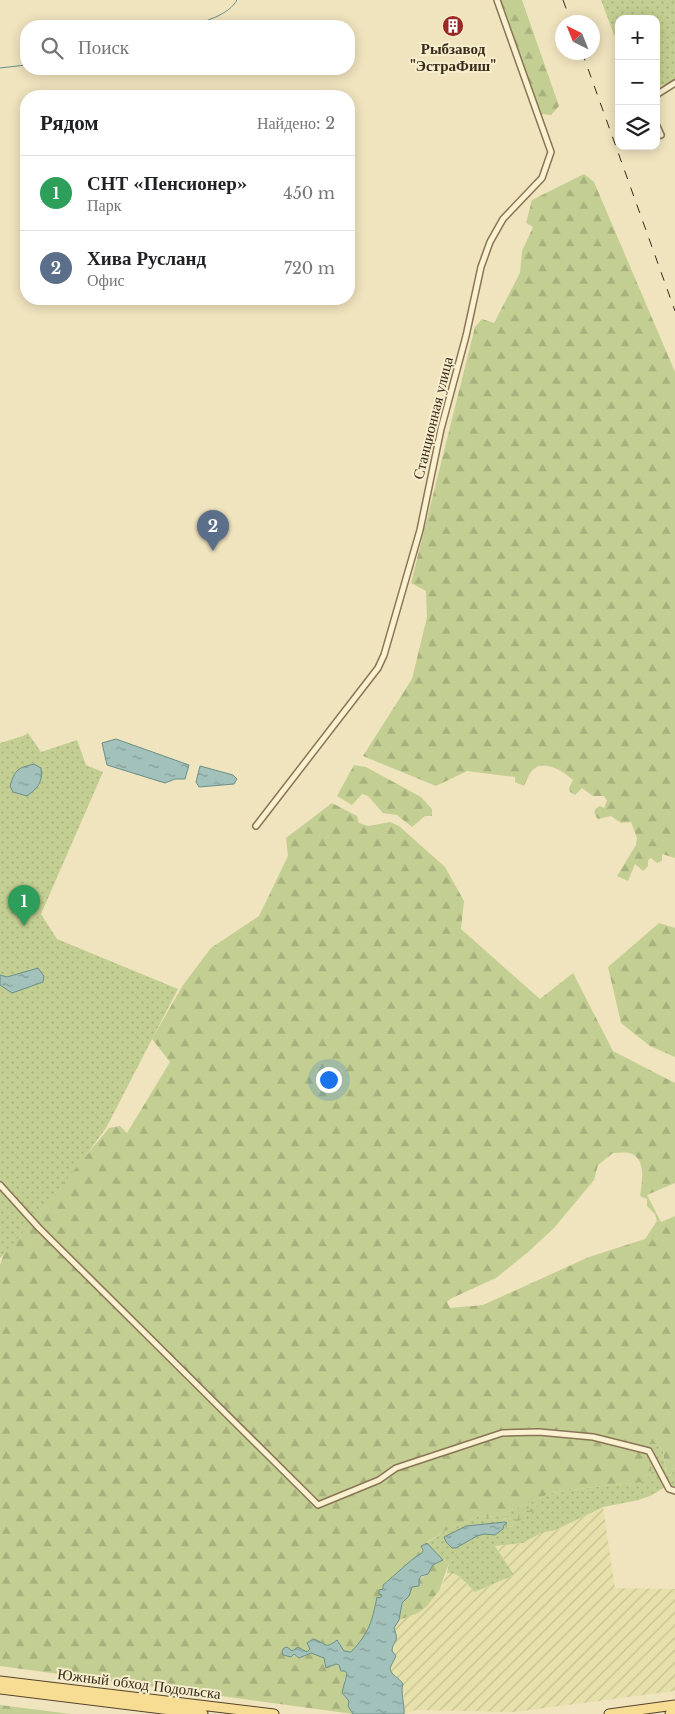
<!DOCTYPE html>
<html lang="ru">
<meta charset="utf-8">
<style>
:root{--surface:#fff;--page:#f2f2f2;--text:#202124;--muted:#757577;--line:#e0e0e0;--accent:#b45309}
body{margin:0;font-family:"Libre Baskerville",serif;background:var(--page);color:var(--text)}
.controls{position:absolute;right:15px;top:15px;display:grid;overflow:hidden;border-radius:10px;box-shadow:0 2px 12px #0003}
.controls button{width:45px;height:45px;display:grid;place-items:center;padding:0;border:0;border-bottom:1px solid var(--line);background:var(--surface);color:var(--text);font:25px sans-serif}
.compass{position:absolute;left:555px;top:15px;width:45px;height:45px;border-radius:50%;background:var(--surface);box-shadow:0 2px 12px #0003;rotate:317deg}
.you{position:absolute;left:328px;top:1079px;width:18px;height:18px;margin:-12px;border:4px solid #fff;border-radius:50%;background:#1a73e8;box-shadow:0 0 0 8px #1a73e833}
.badge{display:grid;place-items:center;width:32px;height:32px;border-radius:50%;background:var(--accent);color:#fff;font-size:16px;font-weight:700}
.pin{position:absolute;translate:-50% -41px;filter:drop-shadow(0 1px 2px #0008)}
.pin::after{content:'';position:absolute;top:26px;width:18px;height:15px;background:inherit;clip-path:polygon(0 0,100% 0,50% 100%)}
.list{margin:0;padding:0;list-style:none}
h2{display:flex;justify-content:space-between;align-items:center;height:65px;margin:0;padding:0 20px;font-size:21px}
h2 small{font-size:16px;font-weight:400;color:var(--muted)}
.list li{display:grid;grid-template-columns:32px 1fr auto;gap:15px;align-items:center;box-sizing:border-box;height:75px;padding:0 20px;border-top:1px solid var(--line)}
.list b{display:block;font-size:19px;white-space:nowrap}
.list p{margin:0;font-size:16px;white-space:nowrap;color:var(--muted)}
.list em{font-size:16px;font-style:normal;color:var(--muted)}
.icon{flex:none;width:28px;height:28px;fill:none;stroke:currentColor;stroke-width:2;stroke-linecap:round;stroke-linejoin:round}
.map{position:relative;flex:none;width:675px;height:1714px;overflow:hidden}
.search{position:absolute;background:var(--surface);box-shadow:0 2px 12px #0003;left:20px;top:20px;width:335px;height:55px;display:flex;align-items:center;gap:12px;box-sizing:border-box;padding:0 18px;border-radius:20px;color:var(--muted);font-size:19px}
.panel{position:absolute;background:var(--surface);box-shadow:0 2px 12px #0003;left:20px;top:90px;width:335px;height:215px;border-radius:20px}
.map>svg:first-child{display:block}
.farmland{fill:url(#farmland-furrows)}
.grass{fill:url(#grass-dots);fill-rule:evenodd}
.forest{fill:url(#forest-firs);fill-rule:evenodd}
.wetland{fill:url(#wetland-marsh)}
.water{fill:url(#water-ripples);stroke:#698f88}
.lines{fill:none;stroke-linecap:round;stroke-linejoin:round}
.stream{stroke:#698f88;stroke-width:1}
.minor-casing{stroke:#897456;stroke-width:8}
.primary-casing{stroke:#56422b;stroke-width:11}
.minor{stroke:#faf1d1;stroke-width:5}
.primary{stroke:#f6dd93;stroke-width:9}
.rail{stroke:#382b1b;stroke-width:1;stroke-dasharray:9 9;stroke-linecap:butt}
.labels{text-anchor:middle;stroke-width:4;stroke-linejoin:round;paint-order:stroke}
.poi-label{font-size:15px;font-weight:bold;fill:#382b1b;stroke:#f7eece}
.street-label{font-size:15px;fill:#382b1b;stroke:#f7eece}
</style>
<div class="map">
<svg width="675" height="1714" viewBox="0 0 675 1714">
<defs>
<pattern id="farmland-furrows" width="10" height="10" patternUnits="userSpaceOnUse" patternTransform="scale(1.25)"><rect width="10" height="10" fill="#e6e0ab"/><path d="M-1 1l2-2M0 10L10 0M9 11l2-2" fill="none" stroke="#c6c093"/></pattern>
<pattern id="grass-dots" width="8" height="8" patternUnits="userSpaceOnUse" patternTransform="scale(1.25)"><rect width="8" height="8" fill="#c3ce92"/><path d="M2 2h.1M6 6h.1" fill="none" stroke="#a8b17d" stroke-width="1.8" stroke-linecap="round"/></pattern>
<pattern id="forest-firs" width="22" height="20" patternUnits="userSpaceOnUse" patternTransform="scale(1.25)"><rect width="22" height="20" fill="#c3ce92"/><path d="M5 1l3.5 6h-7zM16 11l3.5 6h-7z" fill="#a8b17d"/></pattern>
<pattern id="wetland-marsh" width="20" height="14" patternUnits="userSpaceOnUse" patternTransform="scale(1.25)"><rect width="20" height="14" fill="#c3ce92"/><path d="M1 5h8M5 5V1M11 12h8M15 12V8" fill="none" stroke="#a8b17d"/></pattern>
<pattern id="water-ripples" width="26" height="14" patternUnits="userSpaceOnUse" patternTransform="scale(1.25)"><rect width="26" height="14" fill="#a2c1ba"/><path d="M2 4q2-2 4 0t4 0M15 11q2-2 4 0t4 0" fill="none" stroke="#859d96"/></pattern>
</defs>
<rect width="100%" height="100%" fill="#f0e4be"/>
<path class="farmland" d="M603,1507L615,1588L675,1589V1691L514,1712L416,1710L404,1714L405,1705L401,1681L394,1677L390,1668L395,1659L392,1651L396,1635L394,1628L395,1624L399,1620L423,1610L441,1587L447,1573L452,1572L456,1574L475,1592L514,1575L495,1546L523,1543L541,1533L557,1530Z"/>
<path class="grass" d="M601,0H675V81L656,87V19H619V48Z
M28,733L41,752L77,740L86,765L103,772L41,914L57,939L178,989L106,1128L36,1225L0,1258V743L23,736Z
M649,1444H657L663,1450L666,1473L670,1476L675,1468V1486L665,1487L652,1495L639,1500L603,1507L556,1530L541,1533L523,1543L495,1546L514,1575L475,1592C467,1585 458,1571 447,1573L449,1563L443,1560L427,1543L445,1531L477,1517L498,1516L551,1493L601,1486L635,1483L641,1451ZM539,1507L512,1526L503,1529L495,1535L484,1534L477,1536L456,1548L450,1547L470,1526L497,1524L506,1518Z"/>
<path class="forest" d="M500,0H522L559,106L551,115L541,114Z
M584,174L594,182L675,372V858L662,854V861L657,863L651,858L648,860V866L643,871L635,864L628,881L617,876L636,845L637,838L631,822L621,823L611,816L598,819C593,813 593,809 600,806L604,808L607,801L604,796H593L582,788L575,795L570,792L569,788L573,780C563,771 542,757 531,772C528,776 526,782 524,786L515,782V777L467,771L436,786L363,756L412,679L427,617L426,591L411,583L475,327L482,319L494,323L520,273L522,251L533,227L526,223L532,200Z
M354,765L366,767L421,797L432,809V816H425L412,827L397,815L383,813L368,796L362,794L352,805L337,796Z
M332,803L357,816L359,823L368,826L390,822L399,826L445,867L464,901L461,929L540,999L573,973L613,1051L675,1083V1183L647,1195L661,1222L675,1216V1468L670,1476L666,1473L663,1450L657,1444H649L641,1451C651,1463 656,1466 646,1481L635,1483L601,1486L551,1493L498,1516L477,1517L445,1531L421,1546L422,1553C408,1561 396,1575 383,1585L382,1595L380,1598L377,1597C372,1622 369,1633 351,1652L344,1651L340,1646L322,1645L307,1652L301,1648L292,1652L289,1650L283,1655L291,1657L293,1654L299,1658L311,1653L324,1658L330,1667L336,1664L347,1673L344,1680V1696L349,1701L348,1706L353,1714L0,1666V1265L3,1256L109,1128L120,1126L127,1133L170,1062L152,1039L183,985L211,948L259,916L288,856L286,838ZM613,1153C618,1153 624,1152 629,1153C647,1157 642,1183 640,1196L647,1199V1206L655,1214L657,1221L645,1239L589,1257L483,1305L450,1308L447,1302L450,1299L496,1278L527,1253L554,1228L594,1180L598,1165Z
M659,923L675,928V1057L650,1046L621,1023L608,967Z
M443,1560L449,1563L439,1591L426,1607L418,1613L399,1620L402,1603L409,1596L412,1586L419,1582V1579L428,1574L433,1565Z
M0,1705L71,1714H0Z"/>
<path class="wetland" d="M540,1507L512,1526L503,1529L504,1525L506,1523L497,1524C510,1515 525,1509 540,1507Z"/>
<path class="water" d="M116,739L189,765L185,779H175L165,783L107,765L102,743Z
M34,764L41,768C43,782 38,788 27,796L13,792L10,786C15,769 18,768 34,764Z
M200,766L233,775L237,779L234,784L199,787L196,782Z
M38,968L44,976L43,982L12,993L0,985V975L7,977Z
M505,1522L507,1523L504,1525L503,1529L495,1535L484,1534L477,1536L456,1548H452L446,1542L444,1537L466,1526Z
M427,1543L443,1560L433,1565L428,1574L421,1576L419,1579V1586L412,1587L409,1596L402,1603L399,1620L394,1628C400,1644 393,1639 392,1651L396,1656L390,1668C391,1676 399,1677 403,1684C400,1692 405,1704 404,1714H353L348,1706L349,1701L342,1693L347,1673L345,1671H341L339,1665L336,1664L326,1668L324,1658L311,1653L299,1658L294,1654L291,1657L283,1655L282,1651L284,1648L287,1647L292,1651L298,1647L307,1652L310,1649L307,1643L313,1639C326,1642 323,1651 337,1640L344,1651L351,1652C369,1633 372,1622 377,1597L380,1598L382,1595L379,1594V1590L383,1589V1585C396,1575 408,1561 422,1553L423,1550L421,1546Z"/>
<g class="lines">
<path class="stream" d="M188,26C204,22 229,15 237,0
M0,68L26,65"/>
<g class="minor-casing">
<path id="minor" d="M656,95L675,83
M656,124L661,135
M256,826L378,668L384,655L420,530L441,429L466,336L481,267L490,242L503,219L542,178L551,152L497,0
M0,1185L39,1228L318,1505L379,1480L396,1468L502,1433L539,1432L593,1437L649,1451L669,1489L675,1491"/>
</g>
<g class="primary-casing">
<path id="primary" d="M0,1681L274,1714
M0,1689L203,1714
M609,1714L675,1705
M670,1714L675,1713"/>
</g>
<use href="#minor" class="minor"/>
<use href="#primary" class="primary"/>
<path class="rail" d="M563,0L571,22
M582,52L675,311"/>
</g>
<defs>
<g id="building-disc" transform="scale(1.125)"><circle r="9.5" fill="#9b2923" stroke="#f7eece"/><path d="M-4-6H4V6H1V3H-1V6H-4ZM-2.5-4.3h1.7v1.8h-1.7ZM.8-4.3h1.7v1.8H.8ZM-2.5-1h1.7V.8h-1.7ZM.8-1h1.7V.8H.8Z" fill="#fff"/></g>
</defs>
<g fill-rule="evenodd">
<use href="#building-disc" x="453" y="26"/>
</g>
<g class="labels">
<g class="poi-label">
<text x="453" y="54">Рыбзавод<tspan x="453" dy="17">"ЭстраФиш"</tspan></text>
</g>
<g class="street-label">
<text transform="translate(433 418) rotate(-76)" y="5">Станционная улица</text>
<text transform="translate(139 1684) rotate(7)" y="5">Южный обход Подольска</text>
</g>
</g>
</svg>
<div class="controls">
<button>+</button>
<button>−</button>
<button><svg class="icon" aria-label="layers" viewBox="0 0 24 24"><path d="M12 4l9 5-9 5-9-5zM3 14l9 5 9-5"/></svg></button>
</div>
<svg class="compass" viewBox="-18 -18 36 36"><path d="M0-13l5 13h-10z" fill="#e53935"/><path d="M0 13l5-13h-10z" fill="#757577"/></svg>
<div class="you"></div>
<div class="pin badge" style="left:24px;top:926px;background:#2e9e5b">1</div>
<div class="pin badge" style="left:213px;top:551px;background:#5c6f8a">2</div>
<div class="search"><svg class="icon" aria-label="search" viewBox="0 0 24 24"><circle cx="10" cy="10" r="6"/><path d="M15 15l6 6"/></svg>Поиск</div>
<section class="panel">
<h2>Рядом<small>Найдено: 2</small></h2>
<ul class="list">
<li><span class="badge" style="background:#2e9e5b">1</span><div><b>СНТ «Пенсионер»</b><p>Парк</p></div><em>450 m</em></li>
<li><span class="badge" style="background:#5c6f8a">2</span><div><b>Хива Русланд</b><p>Офис</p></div><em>720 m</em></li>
</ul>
</section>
</div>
